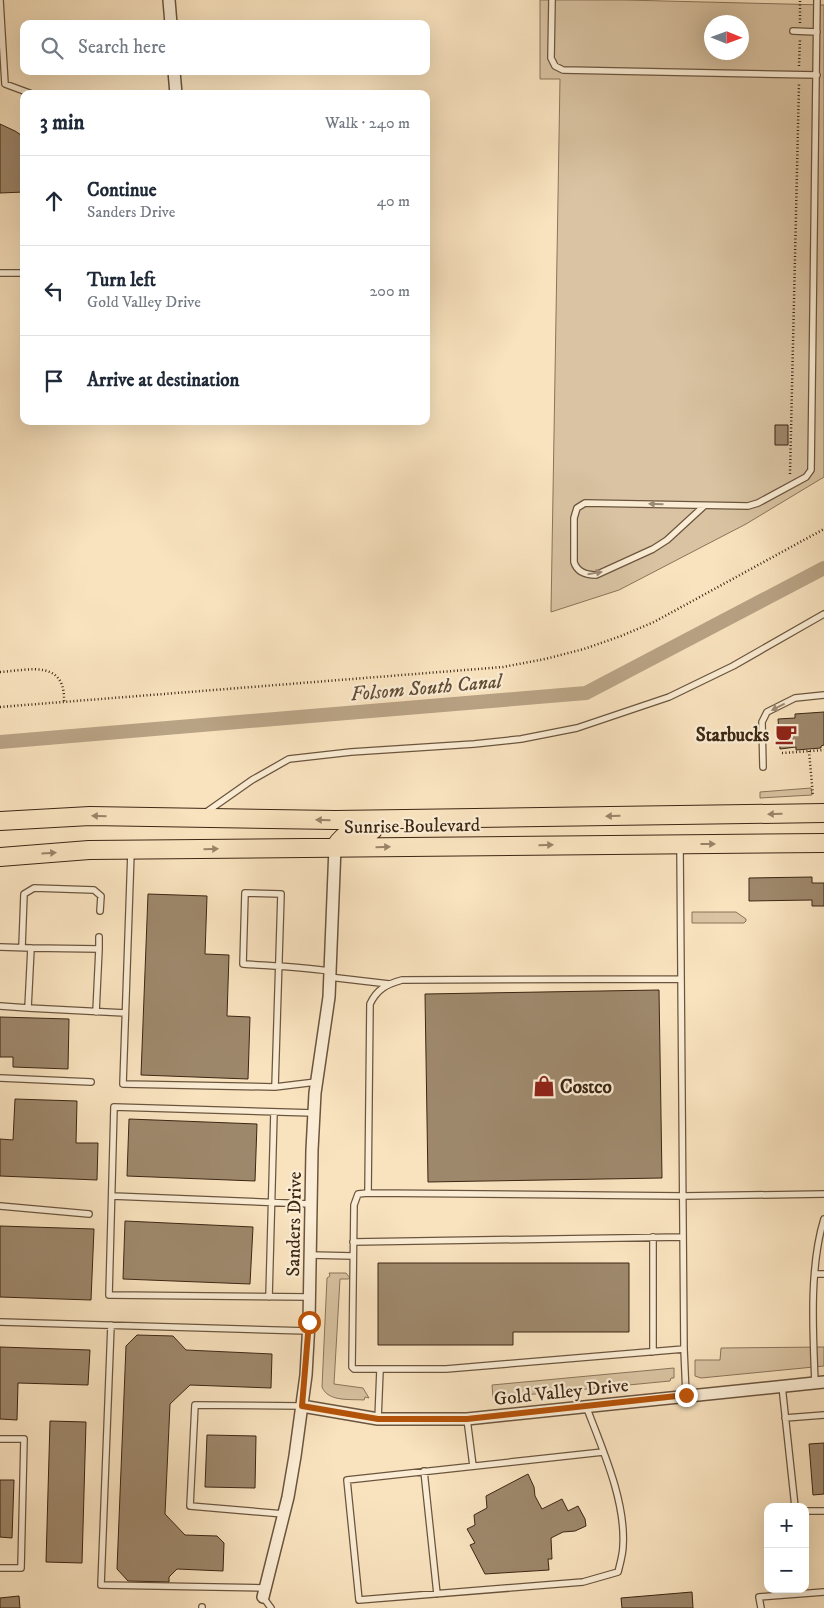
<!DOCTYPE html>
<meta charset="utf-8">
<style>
:root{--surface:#fff;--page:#f2f2f3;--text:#1f2937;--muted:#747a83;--line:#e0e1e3}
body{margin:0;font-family:"IM FELL DW Pica",serif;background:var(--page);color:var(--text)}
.controls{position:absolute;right:15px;bottom:15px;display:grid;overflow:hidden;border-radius:10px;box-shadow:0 5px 20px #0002}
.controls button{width:45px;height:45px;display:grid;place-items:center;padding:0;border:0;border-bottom:1px solid var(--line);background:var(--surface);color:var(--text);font:25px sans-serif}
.compass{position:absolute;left:704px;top:15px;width:45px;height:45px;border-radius:50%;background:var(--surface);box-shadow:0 5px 20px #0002;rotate:91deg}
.stop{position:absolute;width:15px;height:15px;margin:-11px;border:4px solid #b45309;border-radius:50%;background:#fff}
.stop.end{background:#b45309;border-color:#fff;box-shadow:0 1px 5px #0008}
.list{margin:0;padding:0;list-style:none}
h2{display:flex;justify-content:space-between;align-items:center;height:65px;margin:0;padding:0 20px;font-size:21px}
h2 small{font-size:16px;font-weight:400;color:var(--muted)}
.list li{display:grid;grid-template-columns:32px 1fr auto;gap:15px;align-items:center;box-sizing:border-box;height:90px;padding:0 20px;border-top:1px solid var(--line)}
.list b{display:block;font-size:19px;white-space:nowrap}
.list p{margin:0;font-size:16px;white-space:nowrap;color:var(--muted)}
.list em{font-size:16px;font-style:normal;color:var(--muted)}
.icon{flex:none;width:28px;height:28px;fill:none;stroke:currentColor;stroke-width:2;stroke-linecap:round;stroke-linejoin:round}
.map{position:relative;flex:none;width:824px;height:1608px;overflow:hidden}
.search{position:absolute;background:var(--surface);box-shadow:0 5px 20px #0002;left:20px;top:20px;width:410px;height:55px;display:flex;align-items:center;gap:12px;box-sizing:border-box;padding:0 18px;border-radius:10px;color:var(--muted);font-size:19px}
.panel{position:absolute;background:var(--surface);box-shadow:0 5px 20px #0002;left:20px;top:90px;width:410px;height:335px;border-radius:10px}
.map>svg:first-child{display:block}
.green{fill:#d9c3a2;stroke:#8a745a;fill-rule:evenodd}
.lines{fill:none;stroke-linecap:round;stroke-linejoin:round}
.canal{stroke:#b9a385;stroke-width:14}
.building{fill:#9e886c;stroke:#3c2613}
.service-casing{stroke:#6b553e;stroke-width:8}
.minor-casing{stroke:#6b553e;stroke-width:14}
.primary-casing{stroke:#3c2613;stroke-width:20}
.path{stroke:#3c2613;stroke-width:2.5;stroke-dasharray:1 2.5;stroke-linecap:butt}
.service{stroke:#fbedd5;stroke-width:5.5}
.minor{stroke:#fbedd5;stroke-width:11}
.primary{stroke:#f9e3bf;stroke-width:18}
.oneway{fill:#9c8a74}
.oneway2{fill:#9a8469}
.route{stroke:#b45309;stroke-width:6}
.labels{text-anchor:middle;stroke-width:4.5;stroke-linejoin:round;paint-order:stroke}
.poi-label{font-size:19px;font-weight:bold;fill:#3c2613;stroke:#fbedd5;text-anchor:end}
.street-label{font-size:19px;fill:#3c2613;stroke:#fbedd5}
.water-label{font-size:20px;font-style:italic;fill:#624c35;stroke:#fbedd5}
</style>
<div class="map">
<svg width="824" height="1608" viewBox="0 0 824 1608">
<rect width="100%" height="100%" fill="#f9e3bf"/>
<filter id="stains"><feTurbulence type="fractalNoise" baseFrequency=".004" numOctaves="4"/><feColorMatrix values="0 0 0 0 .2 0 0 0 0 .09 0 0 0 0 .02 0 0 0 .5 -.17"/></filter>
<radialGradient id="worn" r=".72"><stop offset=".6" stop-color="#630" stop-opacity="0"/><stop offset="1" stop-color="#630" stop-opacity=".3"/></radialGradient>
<path class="green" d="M540,0H625L824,5V477L746,524L619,590L551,612L560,79H540ZM712,22H742V52H712Z
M811,788L812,795L760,798V792Z
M692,912H736L746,919V921L744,923H692Z
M329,1273H346L350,1278L348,1279H340L334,1384L363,1388L369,1398L365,1397L364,1400C350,1399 328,1402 322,1387L327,1278L330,1276Z
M824,1347V1366L701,1378L695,1376V1360H720L721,1348Z
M674,1368V1378H671L670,1381L493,1398L492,1385Z"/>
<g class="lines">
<path class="canal" d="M0,742L586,693L824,568"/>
</g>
<path class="building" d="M0,124L15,131L24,137V192L0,193Z
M775,425H788V445H775Z
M824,712V745L821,746V748L796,750V747L780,749L778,719L795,718V714Z
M812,877V883H824V906H812V900L749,901V878Z
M148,894L207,896L205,954L229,955L227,1016L250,1017L248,1079L141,1075Z
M659,990L662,1178L428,1182L425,994Z
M0,1017L69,1019L68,1069L13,1067V1057H0Z
M15,1099L77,1101L76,1143H98L97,1180L0,1176V1139L13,1140Z
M129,1119L257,1124L255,1181L127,1176Z
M125,1221L253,1227L250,1284L123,1279Z
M0,1226L94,1229L91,1300L0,1297Z
M378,1263H629V1332H513V1345H378Z
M137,1335L173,1336L186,1350L272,1354L271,1388L190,1385L170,1404L165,1514L185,1535L217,1536L224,1543L223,1571L177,1569L169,1577V1582L128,1581L117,1569L126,1346Z
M0,1347L90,1350L88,1385L18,1383L17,1420L0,1419Z
M50,1421L86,1422L82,1563L46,1562Z
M207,1435L256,1436L255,1488L205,1487Z
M824,1443V1494L813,1495L809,1444Z
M528,1474L534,1487L535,1496L542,1509L562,1499L568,1511L578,1506L585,1519L586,1526L575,1531L563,1532L551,1538L552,1559H548L549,1570L485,1574L470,1545L475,1543L467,1529L475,1525L474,1515L487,1508L486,1496Z
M0,1480H14L12,1538L0,1537Z
M692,1592L693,1608H622L621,1598Z
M19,1596L20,1608H0V1598Z"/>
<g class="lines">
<g class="service-casing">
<path id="service" d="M0,0L5,84L32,94
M552,0L551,58L555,66L563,70L817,75
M793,31L817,32
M0,273H24
M704,506L667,540L653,549L596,575C585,575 577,572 574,562V518L577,508L585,503L748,506L758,503L806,477L811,470L817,0
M763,767L762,722L767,712L795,698L824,695
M205,813L252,780L289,759L351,752L474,744L521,739L577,728L669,697L733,666L824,614
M680,847L684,1349L686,1395
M131,852L123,1084L275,1087L281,894L245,893L243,964C272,966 301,967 329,971
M0,947L31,948
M22,947L24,894L34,888L94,890L101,896L100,911
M99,949V937
M329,977L389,984
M0,1006L28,1008L31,948L99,949L96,1012
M28,1008L125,1013
M0,1078L91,1082
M275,1087L316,1082
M368,1193L370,1004C377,989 387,984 402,980L681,979
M112,1196L311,1204
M0,1206L89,1214
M353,1242L683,1237
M310,1255L353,1256
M816,1274H824
M269,1297L274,1112
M309,1297L109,1295L114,1107L314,1113
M0,1322L308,1331
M111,1325L101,1585L265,1588
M684,1349L446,1369H354L352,1367L354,1205L358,1194L368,1193L683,1196L824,1194
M653,1352V1237
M815,1383C813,1332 809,1268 824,1219
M782,1386L795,1507
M586,1406C602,1448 626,1501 623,1546C623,1554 620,1564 618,1572L583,1582L359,1600L347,1480L603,1452
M785,1418L824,1415
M378,1419L380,1370
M467,1419L473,1466
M0,1439H24L21,1568H0
M424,1471L437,1594
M805,1511H824
M284,1514L190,1506L195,1405L302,1406
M263,1597L271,1608
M202,1607V1608
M761,1608L759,1597L824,1592"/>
</g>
<g class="minor-casing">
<path id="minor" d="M169,0L171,24
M174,71L176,94
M302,1406L378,1419H467L824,1382
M263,1597L288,1497L295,1456L306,1375L309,1322L312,1150L315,1093L329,997L335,847"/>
</g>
<g class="primary-casing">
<path id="primary" d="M0,821L90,816L335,820L824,813
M335,847C346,831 354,830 373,830
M0,857L89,850L824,843"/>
</g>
<path class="path" d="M800,23V0
M799,66L800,39
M790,474L799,84
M0,672C30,670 66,659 64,703
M0,707L503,667L545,659L584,649L621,636L654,622L824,529
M809,751L813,796
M782,753L824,750"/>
<use href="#service" class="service"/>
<use href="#minor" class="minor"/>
<use href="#primary" class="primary"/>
</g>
<defs><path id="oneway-solid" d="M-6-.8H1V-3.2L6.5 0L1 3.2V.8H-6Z" transform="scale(1.25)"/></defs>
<g class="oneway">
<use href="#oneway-solid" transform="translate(656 504) rotate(-178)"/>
<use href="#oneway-solid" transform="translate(595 573) rotate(-9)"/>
<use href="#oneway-solid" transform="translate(778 707) rotate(153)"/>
</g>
<g class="oneway2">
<use href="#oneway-solid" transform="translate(775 814) rotate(179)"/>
<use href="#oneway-solid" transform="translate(99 816) rotate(-179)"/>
<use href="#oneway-solid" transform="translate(613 816) rotate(179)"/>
<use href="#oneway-solid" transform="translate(323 820) rotate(-179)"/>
<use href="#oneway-solid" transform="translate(708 844)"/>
<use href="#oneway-solid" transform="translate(546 845) rotate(-1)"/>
<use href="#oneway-solid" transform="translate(383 847) rotate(-1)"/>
<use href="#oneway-solid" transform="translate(211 849) rotate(-1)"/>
<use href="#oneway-solid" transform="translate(49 853) rotate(-4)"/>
</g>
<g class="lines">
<path class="route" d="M309,1322L302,1406L378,1419H467L686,1395"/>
</g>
<defs>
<g id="cafe-bare" transform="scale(1.725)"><path d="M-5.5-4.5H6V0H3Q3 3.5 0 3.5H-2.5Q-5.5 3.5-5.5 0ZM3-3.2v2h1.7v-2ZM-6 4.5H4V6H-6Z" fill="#8f2418" stroke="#fbedd5" stroke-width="2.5" paint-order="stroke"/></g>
<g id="shop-bare" transform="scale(1.725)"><path d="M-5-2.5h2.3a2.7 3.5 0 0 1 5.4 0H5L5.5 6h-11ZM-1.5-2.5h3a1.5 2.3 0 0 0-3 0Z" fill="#8f2418" stroke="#fbedd5" stroke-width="2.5" paint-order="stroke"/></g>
</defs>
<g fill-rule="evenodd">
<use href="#cafe-bare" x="786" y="734"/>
<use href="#shop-bare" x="544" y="1086"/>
</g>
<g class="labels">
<g class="poi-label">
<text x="769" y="741">Starbucks</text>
<text x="560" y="1093" text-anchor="start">Costco</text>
</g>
<g class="street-label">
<text transform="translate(412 825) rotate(-1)" y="7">Sunrise Boulevard</text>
<text transform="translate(293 1224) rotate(-89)" y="7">Sanders Drive</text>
<text transform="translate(561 1391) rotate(-6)" y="7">Gold Valley Drive</text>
</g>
<g class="water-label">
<text transform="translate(426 687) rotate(-5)" y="7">Folsom South Canal</text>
</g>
</g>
<rect width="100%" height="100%" filter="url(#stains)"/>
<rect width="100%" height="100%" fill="url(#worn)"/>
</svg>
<div class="controls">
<button>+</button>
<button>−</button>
</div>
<svg class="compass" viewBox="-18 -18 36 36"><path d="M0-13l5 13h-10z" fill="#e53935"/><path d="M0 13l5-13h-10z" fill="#747a83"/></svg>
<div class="stop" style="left:309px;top:1322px"></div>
<div class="stop end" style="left:686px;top:1395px"></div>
<div class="search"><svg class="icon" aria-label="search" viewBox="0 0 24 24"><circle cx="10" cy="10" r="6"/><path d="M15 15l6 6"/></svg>Search here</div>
<section class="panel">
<h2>3 min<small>Walk · 240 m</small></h2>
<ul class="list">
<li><svg class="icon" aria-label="ahead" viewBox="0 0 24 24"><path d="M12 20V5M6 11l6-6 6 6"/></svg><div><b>Continue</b><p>Sanders Drive</p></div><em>40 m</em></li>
<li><svg class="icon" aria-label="left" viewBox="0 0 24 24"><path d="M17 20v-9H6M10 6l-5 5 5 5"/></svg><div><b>Turn left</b><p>Gold Valley Drive</p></div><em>200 m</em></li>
<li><svg class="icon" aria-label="arrive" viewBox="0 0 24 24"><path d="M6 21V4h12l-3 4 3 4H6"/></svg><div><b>Arrive at destination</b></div></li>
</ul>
</section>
</div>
